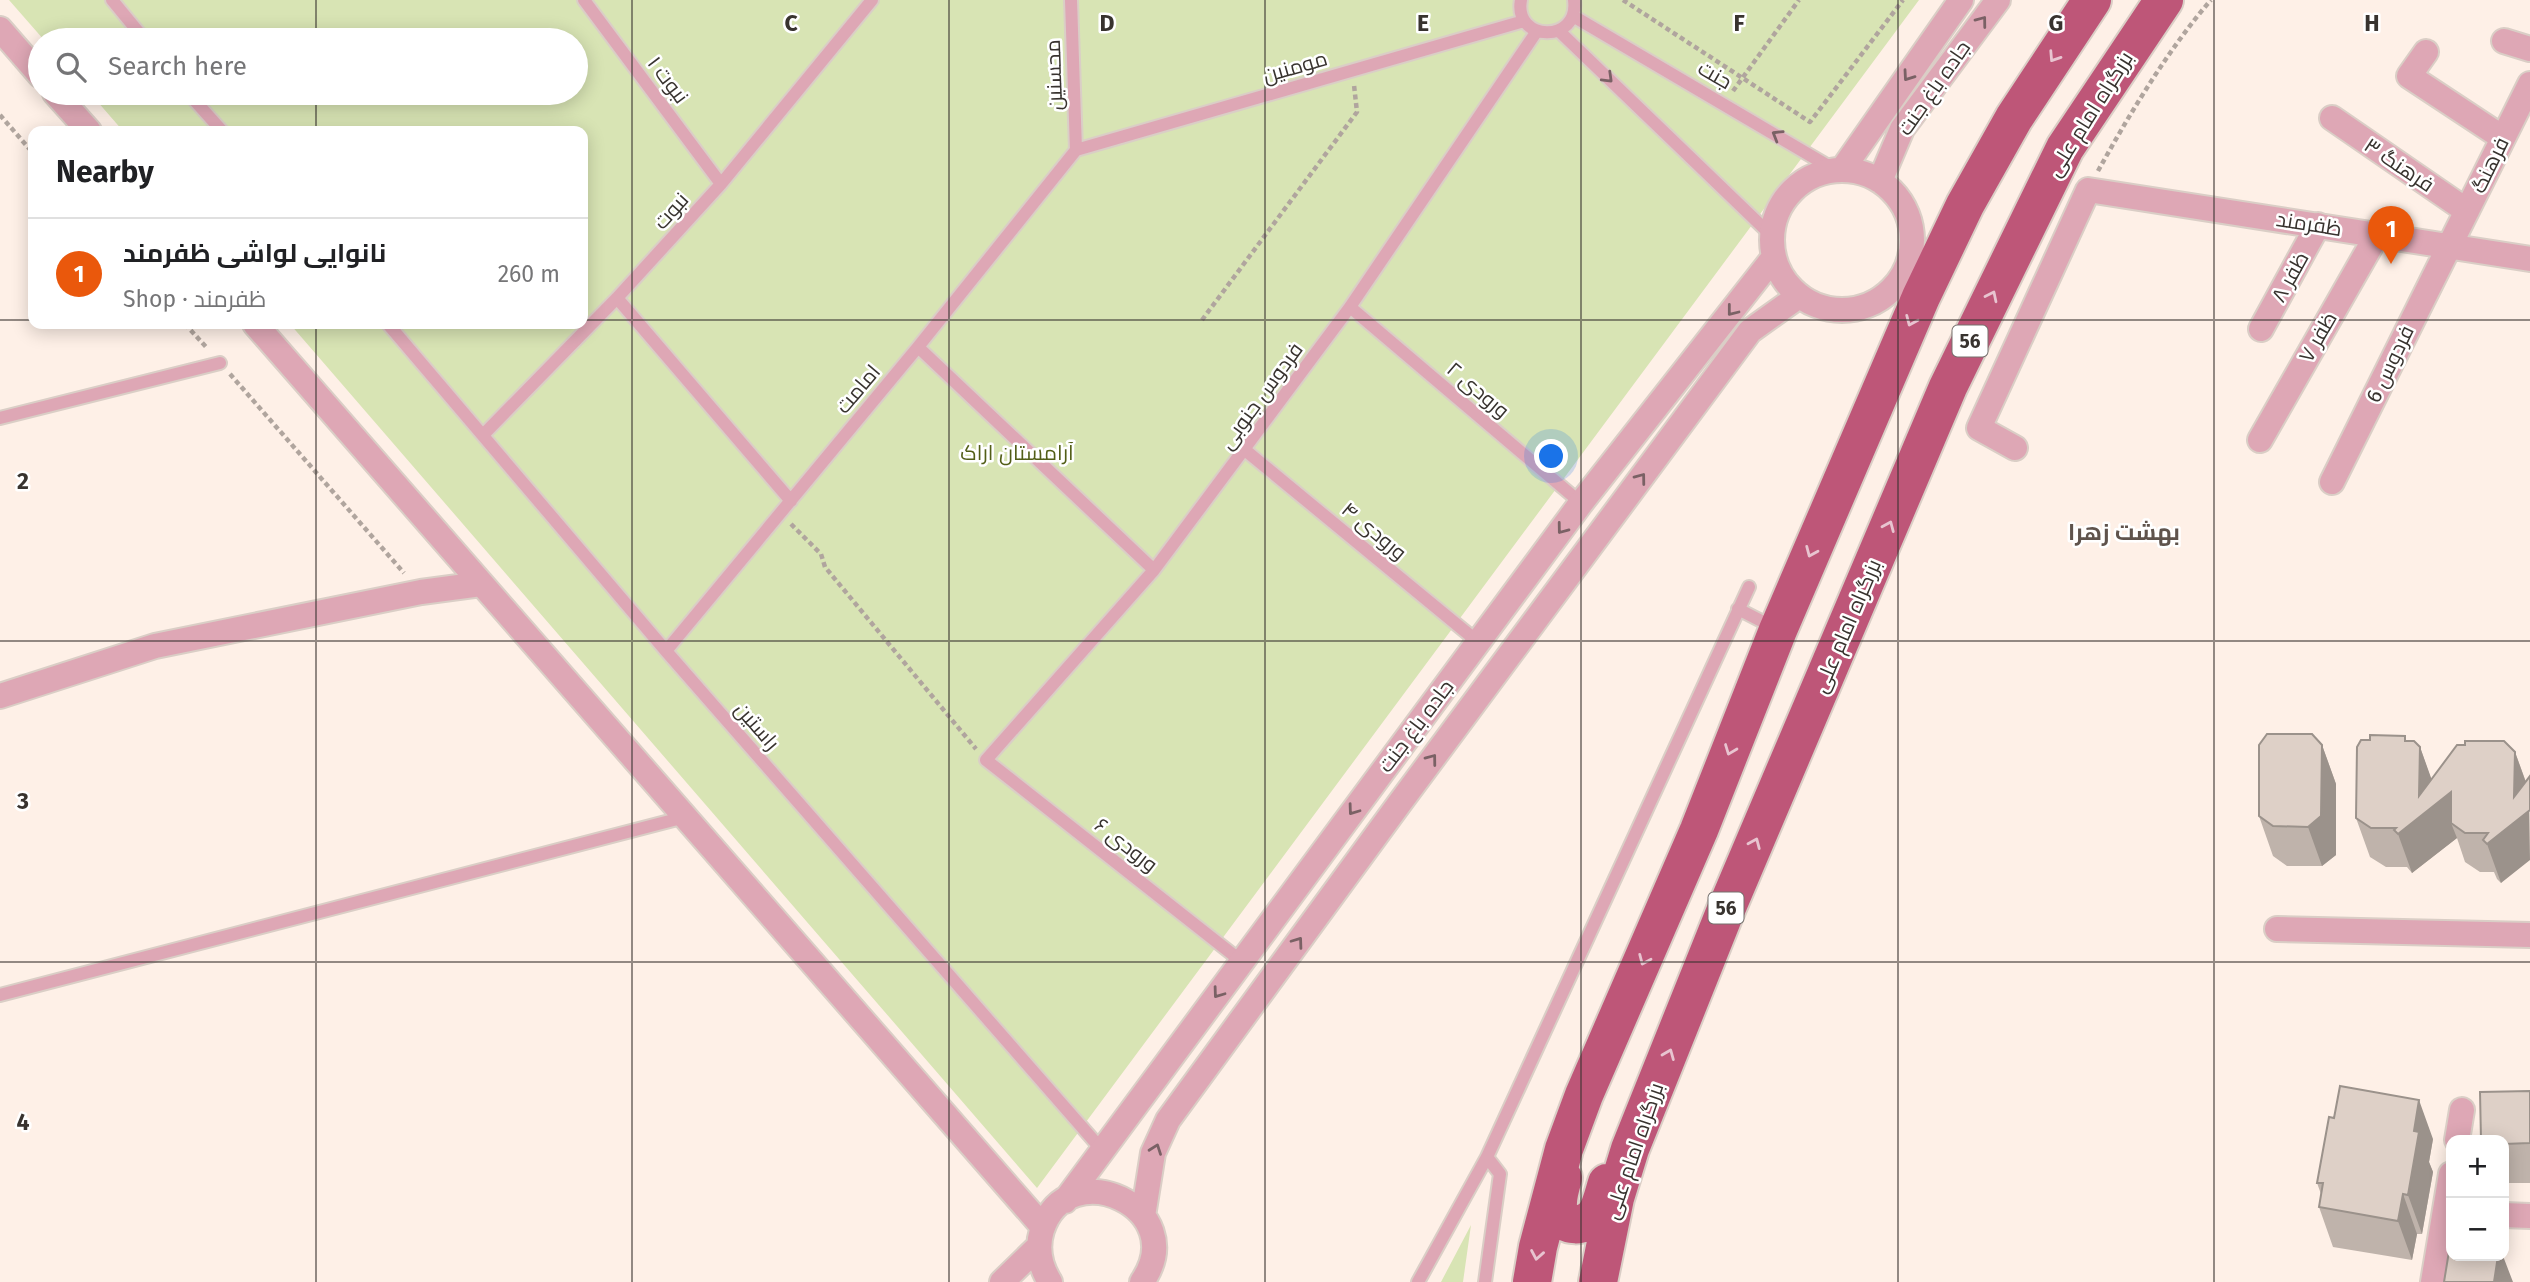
<!DOCTYPE html>
<meta charset="utf-8">
<style>
:root{--surface:#fff;--page:#f6f6f6;--text:#202124;--muted:#757577;--line:#e0e0e0;--accent:#ea580c}
body{margin:0;font-family:"Fira Sans",Cairo,sans-serif;background:var(--page);color:var(--text)}
.controls{position:absolute;right:21px;bottom:21px;display:grid;overflow:hidden;border-radius:14px;box-shadow:0 4px 18px #0003}
.controls button{width:63px;height:63px;display:grid;place-items:center;padding:0;border:0;border-bottom:2px solid var(--line);background:var(--surface);color:var(--text);font:35px sans-serif}
.you{position:absolute;left:1552px;top:457px;width:24px;height:24px;margin:-18px;border:5px solid #fff;border-radius:50%;background:#1a73e8;box-shadow:0 0 0 10px #1a73e833}
.badge{display:grid;place-items:center;width:46px;height:46px;border-radius:50%;background:var(--accent);color:#fff;font-size:23px;font-weight:700}
.pin{position:absolute;translate:-50% -58px;filter:drop-shadow(0 2px 4px #0008)}
.pin::after{content:'';position:absolute;top:37px;width:24px;height:21px;background:inherit;clip-path:polygon(0 0,100% 0,50% 100%)}
.list{margin:0;padding:0;list-style:none}
h2{display:flex;justify-content:space-between;align-items:center;height:91px;margin:0;padding:0 28px;font-size:30px}
h2 small{font-size:23px;font-weight:400;color:var(--muted)}
.list li{display:grid;grid-template-columns:46px 1fr auto;gap:21px;align-items:center;box-sizing:border-box;height:112px;padding:0 28px;border-top:2px solid var(--line)}
.list b{display:block;font-size:26px;white-space:nowrap}
.list p{margin:0;font-size:23px;white-space:nowrap;color:var(--muted)}
.list em{font-size:23px;font-style:normal;color:var(--muted)}
.icon{flex:none;width:38px;height:38px;fill:none;stroke:currentColor;stroke-width:2;stroke-linecap:round;stroke-linejoin:round}
.map{position:relative;flex:none;width:2530px;height:1282px;overflow:hidden}
.search{position:absolute;background:var(--surface);box-shadow:0 4px 18px #0003;left:28px;top:28px;width:560px;height:77px;display:flex;align-items:center;gap:18px;box-sizing:border-box;padding:0 24px;border-radius:38px;color:var(--muted);font-size:26px}
.panel{position:absolute;background:var(--surface);box-shadow:0 4px 18px #0003;left:28px;top:126px;width:560px;height:203px;border-radius:14px}
.map>svg:first-child{display:block}
.green{fill:#d8e4b4}
.lines{fill:none;stroke-linecap:round;stroke-linejoin:round}
.service-casing{stroke:#dacec6;stroke-width:16}
.minor-casing{stroke:#dacec6;stroke-width:28}
.trunk-casing{stroke:#dacec6;stroke-width:42}
.path{stroke:#b0a59e;stroke-width:4.5;stroke-dasharray:5 3.5;stroke-linecap:butt}
.service{stroke:#dea7b5;stroke-width:12}
.minor{stroke:#dea7b5;stroke-width:24}
.trunk{stroke:#be5678;stroke-width:38}
.wall{fill:#bfb3ab}
.shaded-wall{fill:#9b928b}
.building{fill:#ded0c7;stroke:#9b928b;stroke-width:2}
.oneway{stroke:#7a6165}
.oneway2{stroke:#e8c4d0}
.grid{fill:none;stroke:#38332f;stroke-width:2;stroke-opacity:0.55}
.labels{text-anchor:middle;stroke-width:5;stroke-linejoin:round;paint-order:stroke}
.shield{fill:#fff;stroke:#74706d;stroke-width:2}
.shield-label{font-size:19px;font-weight:bold;fill:#38332f}
.street-label{font-size:21px;fill:#38332f;stroke:#fff}
.park-label{font-size:21px;fill:#525e17;stroke:#fff}
.neighbourhood-label{font-size:23px;font-weight:bold;fill:#5f534c;stroke:#fff}
.grid-label{font-size:23px;text-anchor:middle;font-weight:bold;fill:#38332f;stroke:#fff;stroke-width:5;stroke-linejoin:round;paint-order:stroke}
</style>
<div class="map">
<svg width="2530" height="1282" viewBox="0 0 2530 1282">
<rect width="100%" height="100%" fill="#fef0e7"/>
<path class="green" d="M9,0H1919L1037,1188L290,324H583V131H123L90,93H576V40H44Z
M1471,1225L1463,1282H1441Z"/>
<g class="lines">
<g class="service-casing">
<path id="service" d="M112,0L145,40
M584,0L721,184
M1071,0L1076,150
M1521,0C1513,42 1580,44 1574,0
M1573,16L1835,170
M1559,31L1772,236
M188,93L222,131
M1076,150L1524,21
M617,298L791,501
M1350,307L1581,503
M388,324L666,651L1102,1150
M918,347L1154,570
M0,418L220,363
M484,434L617,298L721,184L872,0
M1245,450L1478,642
M1738,609L1775,628
M666,651L918,347L1076,150
M1241,961L986,760L1154,570L1350,307L1537,31
M0,995L685,817
M1418,1282L1487,1157L1749,587
M1485,1282L1500,1174L1487,1157"/>
</g>
<g class="minor-casing">
<path id="minor" d="M0,29L40,75
M2504,41L2530,49
M2426,52L2409,76L2503,138
M55,93L89,131
M2332,118L2467,211
M1772 240a70 70 0 1 1 140 0a70 70 0 1 1-140 0Z
M1842,170L1961,0
M1880,181L1902,129L1998,0
M255,324L1043,1227
M2261,329L2318,225
M2260,440L2377,235
M2015,448L1979,428L2088,190L2530,259
M2332,482L2530,84
M0,696L155,646L421,592L481,584
M2277,929L2530,935
M2457,1140L2462,1110
M1065,1201L1581,503L1774,257
M2504,1215L2530,1216
M1143,1216L1153,1153L1168,1120L1399,804L1750,331L1799,296
M1002,1282L1039,1246
M1050,1282C1040,1266 1036,1249 1042,1230C1068,1151 1193,1208 1142,1282
M2433,1282L2451,1174"/>
</g>
<g class="trunk-casing">
<path id="trunk" d="M1563,1178C1560,1188 1556,1202 1559,1212C1563,1229 1586,1227 1595,1215C1601,1207 1604,1192 1607,1183
M1532,1282L1538,1247L1564,1149L1584,1095L1699,830L1778,630L1921,297L1965,205L2014,118L2092,0
M1598,1282L1615,1198L1630,1149L1725,912L1948,387L2065,148L2164,0"/>
</g>
<path class="path" d="M1623,0L1810,122L1903,0
M1733,91L1799,0
M0,115L33,153
M2098,171C2129,115 2169,48 2211,0
M1202,320L1357,112L1354,85
M185,324L208,349
M230,374L404,573
M791,524L821,554L825,567L976,749"/>
<use href="#service" class="service"/>
<use href="#minor" class="minor"/>
<use href="#trunk" class="trunk"/>
</g>
<path class="wall" d="M2406,741L2420,747L2431,779L2515,752L2526,782L2501,883L2497,879L2494,872H2480L2465,862L2457,838L2412,873L2407,867H2386L2370,857L2356,818Z
M2322,745L2336,784V855L2322,866H2287L2273,856L2259,816Z
M2530,1091V1183H2504V1140Z
M2433,1139L2429,1162L2433,1172L2422,1234H2417L2412,1260L2333,1247L2319,1207L2321,1194L2317,1183Z"/>
<path class="shaded-wall" d="M2322,745L2336,784V855L2322,866L2308,827Z
M2420,747L2434,786L2451,792V823L2457,838L2412,873L2398,834L2419,796Z
M2515,752L2529,791L2530,860L2501,883L2487,844L2514,797Z
M2419,1100L2433,1139L2429,1162L2433,1172L2422,1234L2408,1195L2414,1131Z
M2403,1194L2417,1234L2412,1260L2398,1221Z
M2498,1256H2503L2513,1282H2494Z"/>
<path class="building" d="M2267,734H2312L2322,745L2321,816L2308,827L2273,826L2259,816V745Z
M2370,735L2405,736V741H2414L2420,747L2419,796L2457,745H2465V741H2504L2515,752L2514,797L2530,776V810L2487,844L2483,840L2488,833H2465L2451,823V792L2398,834L2394,830L2396,828H2371L2356,818L2357,747L2361,740H2370Z
M2340,1086L2419,1100L2414,1131L2419,1132L2408,1195L2403,1194L2398,1221L2319,1207L2323,1183H2317L2329,1117L2334,1118Z
M2530,1091V1143L2504,1144V1140H2481L2480,1092Z
M2451,1239V1256H2498L2494,1282H2444Z"/>
<defs><path id="oneway-chevron" d="M-2-3.5L2.5 0L-2 3.5" fill="none" stroke-width="1.6" stroke-linecap="round" stroke-linejoin="round" transform="scale(1.75)"/></defs>
<g class="oneway">
<use href="#oneway-chevron" transform="translate(1982 21) rotate(-53)"/>
<use href="#oneway-chevron" transform="translate(1908 76) rotate(125)"/>
<use href="#oneway-chevron" transform="translate(1608 78) rotate(44)"/>
<use href="#oneway-chevron" transform="translate(1777 135) rotate(-149)"/>
<use href="#oneway-chevron" transform="translate(1732 311) rotate(128)"/>
<use href="#oneway-chevron" transform="translate(1641 478) rotate(-53)"/>
<use href="#oneway-chevron" transform="translate(1562 529) rotate(127)"/>
<use href="#oneway-chevron" transform="translate(1432 759) rotate(-53)"/>
<use href="#oneway-chevron" transform="translate(1353 810) rotate(126)"/>
<use href="#oneway-chevron" transform="translate(1298 942) rotate(-54)"/>
<use href="#oneway-chevron" transform="translate(1218 993) rotate(126)"/>
<use href="#oneway-chevron" transform="translate(1156 1149) rotate(-70)"/>
</g>
<g class="oneway2">
<use href="#oneway-chevron" transform="translate(2054 57) rotate(123)"/>
<use href="#oneway-chevron" transform="translate(1992 296) rotate(-64)"/>
<use href="#oneway-chevron" transform="translate(1911 321) rotate(113)"/>
<use href="#oneway-chevron" transform="translate(1889 526) rotate(-67)"/>
<use href="#oneway-chevron" transform="translate(1811 552) rotate(113)"/>
<use href="#oneway-chevron" transform="translate(1730 750) rotate(111)"/>
<use href="#oneway-chevron" transform="translate(1755 843) rotate(-67)"/>
<use href="#oneway-chevron" transform="translate(1644 960) rotate(113)"/>
<use href="#oneway-chevron" transform="translate(1669 1054) rotate(-68)"/>
<use href="#oneway-chevron" transform="translate(1537 1255) rotate(100)"/>
</g>
<path class="grid" d="M316,0V40M632,0V1282M949,0V1282M1265,0V1282M1581,0V1282M1898,0V1282M2214,0V1282M316,93V131M0,320H33M583,320H2530M316,324V1282M0,641H2530M0,962H2530"/>
<g class="labels">
<g class="shield">
<rect x="1952.5" y="325.5" width="35" height="31" rx="5"/>
<rect x="1708.5" y="892.5" width="35" height="31" rx="5"/>
</g>
<g class="shield-label">
<text x="1970" y="348">56</text>
<text x="1726" y="915">56</text>
</g>
<g class="street-label">
<text transform="translate(1295 67) rotate(-16)" y="7">مومنین</text>
<text transform="translate(1054 75) rotate(-92)" y="7">محسنین</text>
<text transform="translate(1715 75) rotate(30)" y="7">جنت</text>
<text transform="translate(668 80) rotate(53)" y="7">نبوت ۱</text>
<text transform="translate(1934 88) rotate(-55)" y="7">جاده باغ جنت</text>
<text transform="translate(2090 114) rotate(-58)" y="7">بزرگراه امام علی</text>
<text transform="translate(2399 165) rotate(34)" y="7">فرهنگ ۳</text>
<text transform="translate(2490 165) rotate(-64)" y="7">فرهنگ</text>
<text transform="translate(671 211) rotate(-48)" y="7">نبوت</text>
<text transform="translate(2309 224) rotate(9)" y="7">ظفرمند</text>
<text transform="translate(2290 277) rotate(-61)" y="7">ظفر ۸</text>
<text transform="translate(2318 337) rotate(-60)" y="7">ظفر ۷</text>
<text transform="translate(2390 364) rotate(-64)" y="7">فردوس 6</text>
<text transform="translate(858 389) rotate(-50)" y="7">امامت</text>
<text transform="translate(1478 390) rotate(40)" y="7">ورودی ۲</text>
<text transform="translate(1261 396) rotate(-54)" y="7">فردوس جنوبی</text>
<text transform="translate(1374 531) rotate(40)" y="7">ورودی ۴</text>
<text transform="translate(1847 626) rotate(-67)" y="7">بزرگراه امام علی</text>
<text transform="translate(757 726) rotate(49)" y="7">راستین</text>
<text transform="translate(1416 726) rotate(-53)" y="7">جاده باغ جنت</text>
<text transform="translate(1126 845) rotate(38)" y="7">ورودی ۶</text>
<text transform="translate(1634 1151) rotate(-71)" y="7">بزرگراه امام علی</text>
</g>
<g class="park-label">
<text x="1017" y="460">آرامستان اراک</text>
</g>
<g class="neighbourhood-label">
<text x="2124" y="540">بهشت زهرا</text>
</g>
</g>
<g class="grid-label">
<text x="791" y="31">C</text>
<text x="1107" y="31">D</text>
<text x="1423" y="31">E</text>
<text x="1739" y="31">F</text>
<text x="2056" y="31">G</text>
<text x="2372" y="31">H</text>
<text x="23" y="489">2</text>
<text x="23" y="809">3</text>
<text x="23" y="1130">4</text>
</g>
</svg>
<div class="controls">
<button>+</button>
<button>−</button>
</div>
<div class="you"></div>
<div class="pin badge" style="left:2391px;top:264px">1</div>
<div class="search"><svg class="icon" aria-label="search" viewBox="0 0 24 24"><circle cx="10" cy="10" r="6"/><path d="M15 15l6 6"/></svg>Search here</div>
<section class="panel">
<h2>Nearby<small></small></h2>
<ul class="list">
<li><span class="badge">1</span><div><b>نانوایی لواشی ظفرمند</b><p>Shop · ظفرمند</p></div><em>260 m</em></li>
</ul>
</section>
</div>
